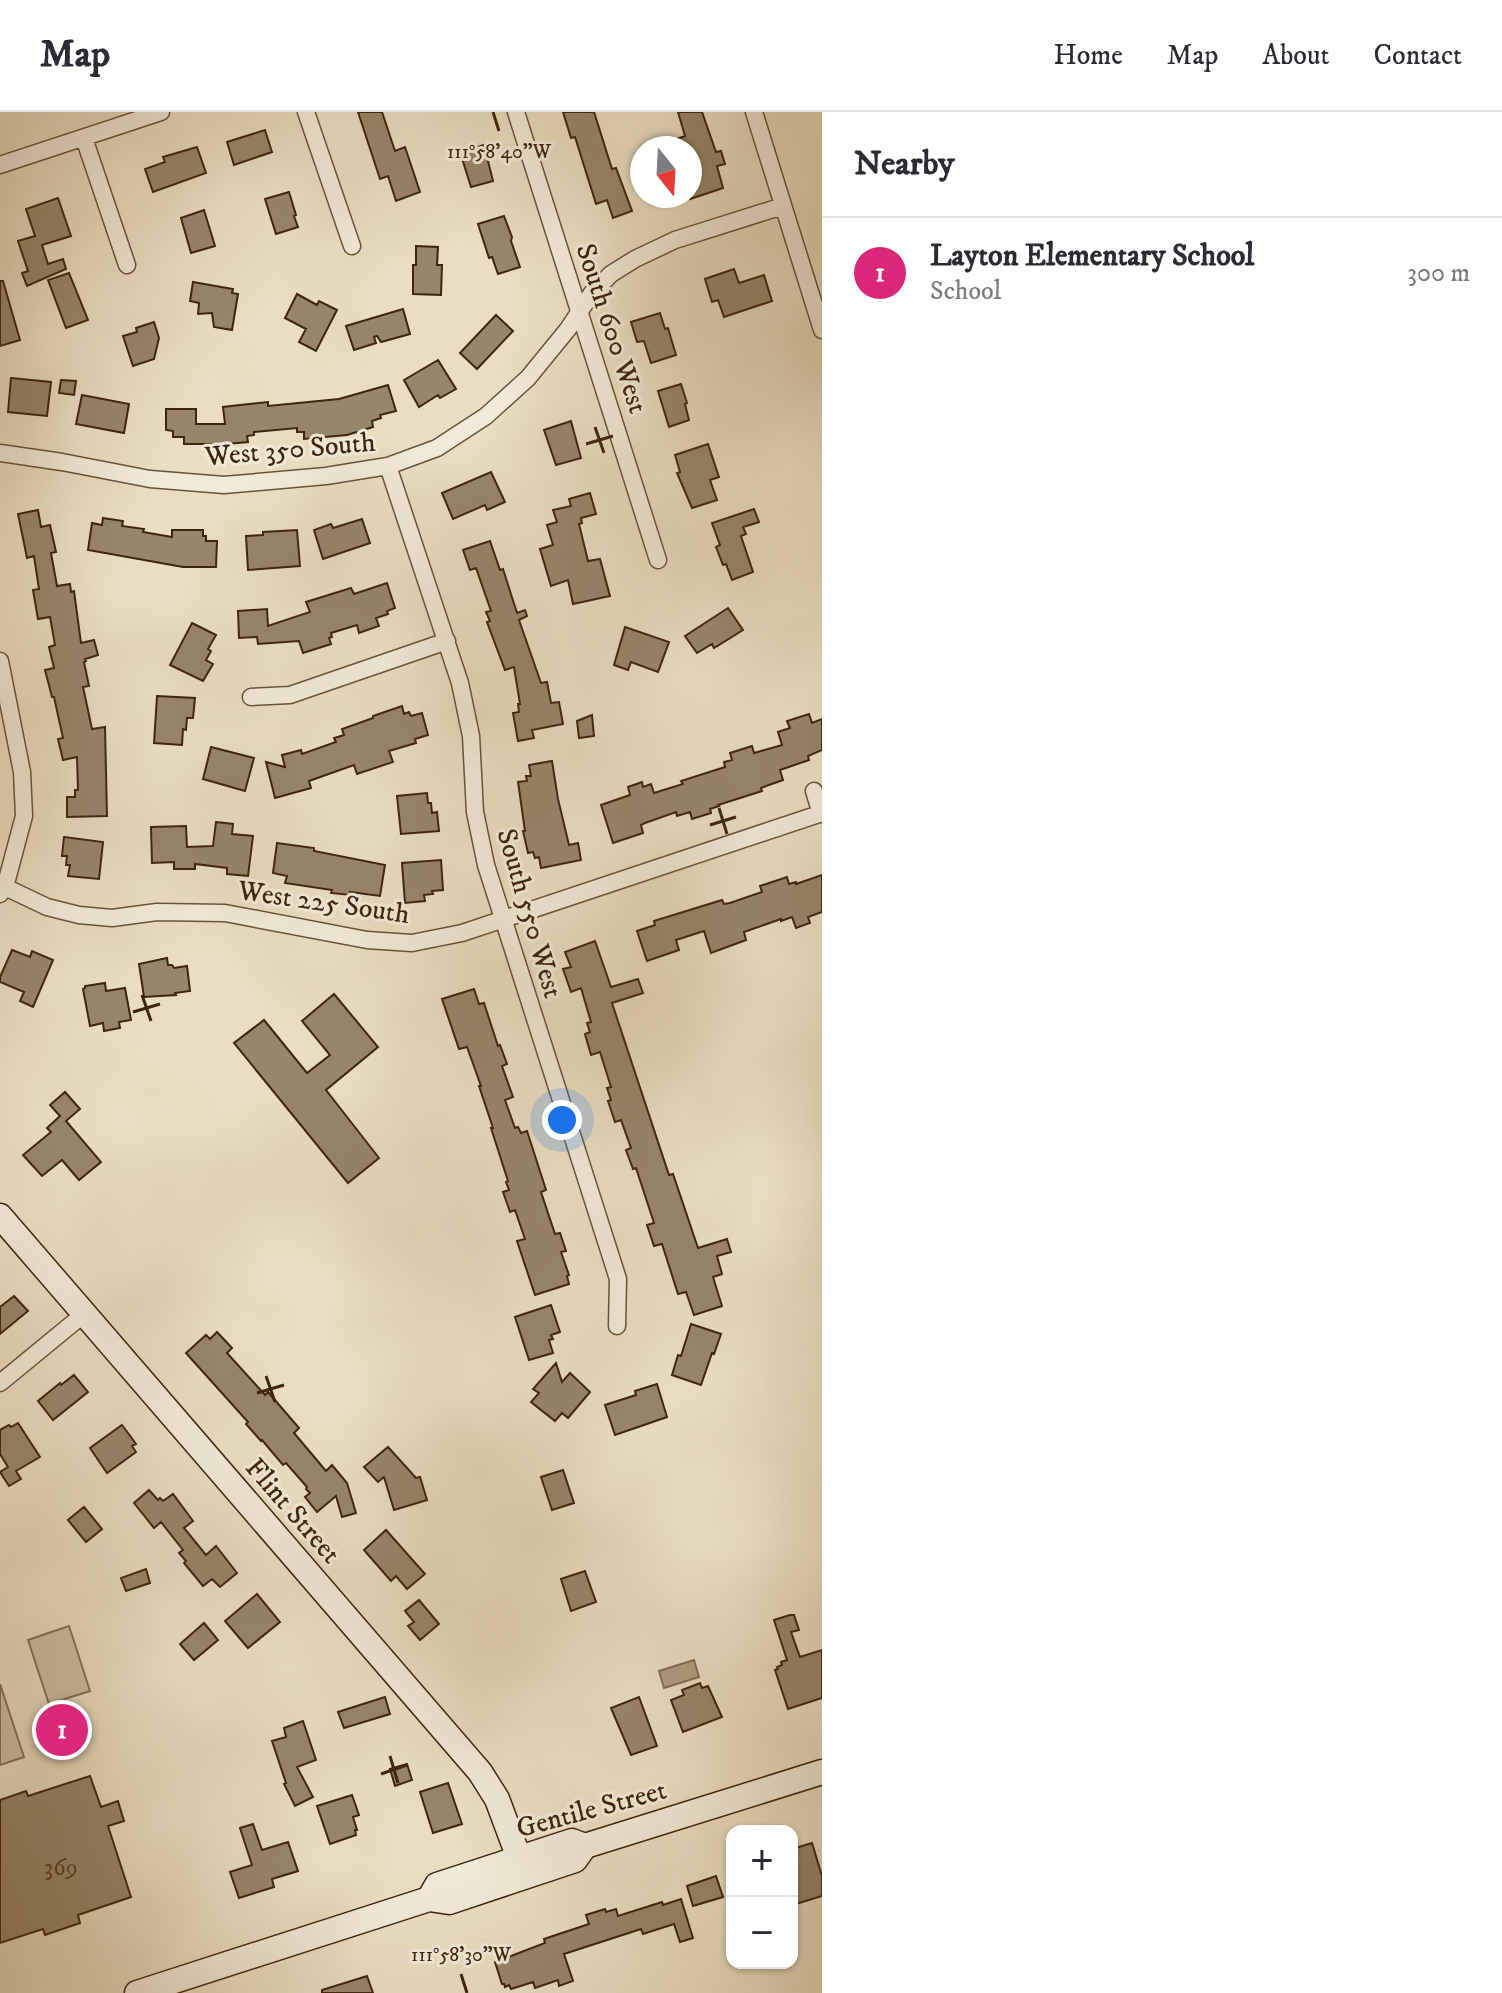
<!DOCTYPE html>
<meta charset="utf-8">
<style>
:root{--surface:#fff;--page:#f7f7f7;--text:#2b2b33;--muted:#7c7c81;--line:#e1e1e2;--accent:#db2777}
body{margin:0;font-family:"IM FELL DW Pica",serif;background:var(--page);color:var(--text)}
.controls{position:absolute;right:24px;bottom:24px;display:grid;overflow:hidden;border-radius:16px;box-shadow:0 2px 6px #0004}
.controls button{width:72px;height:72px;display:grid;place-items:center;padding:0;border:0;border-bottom:2px solid var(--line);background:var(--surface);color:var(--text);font:40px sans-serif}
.compass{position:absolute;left:630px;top:24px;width:72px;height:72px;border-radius:50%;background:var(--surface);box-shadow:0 2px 6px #0004;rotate:162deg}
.you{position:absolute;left:562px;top:1008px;width:28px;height:28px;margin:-20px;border:6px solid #fff;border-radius:50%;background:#1a73e8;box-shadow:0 0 0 12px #1a73e833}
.badge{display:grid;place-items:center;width:52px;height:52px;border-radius:50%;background:var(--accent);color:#fff;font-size:26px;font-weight:700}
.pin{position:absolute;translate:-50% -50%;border:4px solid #fff;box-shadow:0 2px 8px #0006}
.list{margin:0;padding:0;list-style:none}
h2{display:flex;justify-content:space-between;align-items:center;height:104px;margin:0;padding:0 32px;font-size:34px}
h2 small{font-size:26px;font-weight:400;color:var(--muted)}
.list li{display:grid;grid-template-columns:52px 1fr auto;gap:24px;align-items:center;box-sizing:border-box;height:112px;padding:0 32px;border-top:2px solid var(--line)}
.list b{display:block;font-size:30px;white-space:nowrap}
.list p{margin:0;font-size:26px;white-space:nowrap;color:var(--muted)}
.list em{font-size:26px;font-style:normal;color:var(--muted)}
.map{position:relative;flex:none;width:822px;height:1881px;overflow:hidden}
header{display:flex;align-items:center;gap:48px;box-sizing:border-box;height:112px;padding:0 40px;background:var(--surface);border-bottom:2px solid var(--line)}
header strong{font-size:38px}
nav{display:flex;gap:44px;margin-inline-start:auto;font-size:28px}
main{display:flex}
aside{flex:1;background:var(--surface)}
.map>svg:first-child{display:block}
.green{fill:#ccbfa2;stroke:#847257;stroke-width:2}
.water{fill:#af9f83;stroke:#816f53;stroke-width:2}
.building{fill:#96866a;stroke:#3d260c;stroke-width:2}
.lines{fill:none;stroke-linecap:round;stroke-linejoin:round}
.street-casing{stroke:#685439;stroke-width:19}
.secondary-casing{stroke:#3d260c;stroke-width:27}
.street{stroke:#f1ead7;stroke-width:16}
.secondary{stroke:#f1ead7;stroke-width:24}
.ticks{fill:none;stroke:#3d260c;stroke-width:3}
.labels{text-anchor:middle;stroke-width:6;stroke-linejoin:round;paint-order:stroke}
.number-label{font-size:24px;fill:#533e24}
.street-label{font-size:28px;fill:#3d260c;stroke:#f1ead7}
.ticks-label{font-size:20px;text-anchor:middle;fill:#3d260c;stroke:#f1ead7;stroke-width:6;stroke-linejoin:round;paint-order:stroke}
</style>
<header>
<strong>Map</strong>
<nav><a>Home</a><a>Map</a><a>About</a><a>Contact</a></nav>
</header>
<main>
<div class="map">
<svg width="822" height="1881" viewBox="0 0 822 1881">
<rect width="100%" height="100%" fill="#e9dec1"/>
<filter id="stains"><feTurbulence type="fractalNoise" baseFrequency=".0025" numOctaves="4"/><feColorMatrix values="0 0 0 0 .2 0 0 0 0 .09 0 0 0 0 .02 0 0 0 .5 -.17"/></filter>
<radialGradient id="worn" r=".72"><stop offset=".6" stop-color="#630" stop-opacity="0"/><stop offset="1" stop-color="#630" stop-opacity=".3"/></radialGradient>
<path class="green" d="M69,1514L90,1579L49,1592L28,1528Z
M0,1572L24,1645L0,1653Z"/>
<path class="water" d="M694,1548L699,1565L664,1576L659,1559Z"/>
<path class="building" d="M358,0H382L395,39L405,35L420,80L396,89L388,64L380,67Z
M563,0H594L612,57L616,56L632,99L613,106L607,88L596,92L575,25L571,26Z
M678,0H702L716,40L721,39L725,52L717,54L723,76L690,87V36H659V33L685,24Z
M265,18L272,40L234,53L227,30Z
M484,33L493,69L471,75L460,40Z
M197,35L206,61L153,80L145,57L165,50L163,45Z
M289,80L296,103L294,104L298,115L276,122L265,87Z
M58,86L71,124L42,133L48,152L63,147L66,157L27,174L22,161L28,159L18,129L35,124L26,97Z
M204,98L215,134L191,141L181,106Z
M504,104L512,125L511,129L520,155L498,162L492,145L489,146L478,112Z
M416,134L438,135L437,153H442L441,183L413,182V153H416Z
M734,157L739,171L764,163L772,189L724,205L718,188L712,190L705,167Z
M69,161L88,208L66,216L48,168Z
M0,169H3L20,228L0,234Z
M193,170L233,177L232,181L238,182L232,218L214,215L212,201L198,202L199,191L190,189Z
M297,182L317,193L319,189L337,198L316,239L299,230L306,217L285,206Z
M403,197L410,222L381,230L377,224L374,225L376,231L354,238L346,214Z
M660,201L665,217L668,216L676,243L651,251L644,229L637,230L631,210Z
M496,203L513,219L477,257L460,241Z
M154,210L159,226L154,247L133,254L123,224L137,220L136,216Z
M438,248L456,277L440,286L438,283L419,295L404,268Z
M11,266L51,270L47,304L8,300Z
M61,268L76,269L74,283L59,281Z
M681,272L687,291L685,292L689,308L669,315L658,279Z
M388,273L396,299L380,303L381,306L372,309L373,315L347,323L304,327V320H297V316L254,320V323L247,324L248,330L226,332H184V325H173V319L166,318V297H196V312H225L223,295L268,290V294L339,287Z
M82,283L129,292L124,321L76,312Z
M571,309L581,346L556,353L544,318Z
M708,332L719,365L710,368L717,388L692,396L677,361L680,360L675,343Z
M491,360L505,390L487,398L485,393L453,407L442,381Z
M590,381L596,402L581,406L582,411L579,412L588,449L600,447L610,484L573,492L568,468L551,474L540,437L553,433L547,413L557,410L553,398L571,394L569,387Z
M754,397L759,410L743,415L746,422L741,424L753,460L732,468L726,452L723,453L716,435L720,433L712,411Z
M38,398L41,415L50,413L56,440L51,441L57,474L70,472L71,480L74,479L81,531L94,528L98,543L85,547L86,549L84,550L89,574L83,575L92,617L105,615L107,704L67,705V685H75V678H78L77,645L63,648L58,627L63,626L54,585H52L45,558L54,556L49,535L55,533L50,505L38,507L33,478L39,477L34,444L27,446L18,402Z
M103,406L123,409L122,414L144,417L143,420L172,425V418H203V424H206V429H217L216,455H183L88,438L92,411L102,413Z
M362,407L370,431L323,447L314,418L331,412L333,416Z
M297,418L300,454L248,458L246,424L263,423V420Z
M490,429L500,458L503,457L517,501L525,498L527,504L519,508L541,571L547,570L551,591L559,590L563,612L532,618L534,626L518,629L513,601L519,600L518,592H520L514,555L505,558L487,510L490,509L486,500L491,499L476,456L470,458L463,438Z
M387,471L395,496L387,499L388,502L376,506L379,514L359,521L357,513L331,521L332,525L329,526L331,532L303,541L299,529L258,532L257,525L239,526L238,499L267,497L268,514L310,500L306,490L351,476L354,482Z
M728,496L743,518L714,536L712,532L697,541L685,524Z
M192,511L216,523L208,537L211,539L206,548L213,552L203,569L170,553Z
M625,515L669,530L658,560L631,550L628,558L614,553Z
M157,584L195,586L193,606H187L186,618L183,617L182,633L154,631Z
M402,594L404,602L409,600L411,604L422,601L428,623L415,627L416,631L389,639L393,650L357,662L354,653L309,669L311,676L275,686L266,650L285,655L282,643L301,638L302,642L336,630L334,626L344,623L342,617L373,606V604Z
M809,602L812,611L822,607V638L808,644L809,648L780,658L783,668L766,674L761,676L762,679L718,693L719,694L710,697L711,701L692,707L690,700L677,704L676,700L645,711L641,713L643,721L613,731L601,693L630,683L628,675L642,670L643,675L651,672L654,681L683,672L681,669L725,655L724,650L732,648L730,641L752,634L754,641L782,633L778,620L790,616L787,609Z
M592,603L594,624L579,626L577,609Z
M211,635L254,646L245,679L203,667Z
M552,649L558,687L569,733L578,731L581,748L541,756L539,745L535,746L533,740L528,741L523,719H525L518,670L527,669L526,664H531L529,653Z
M427,681L428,691H431L432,701L437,700L439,719L401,722L397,684Z
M216,710L233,712L232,722L253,724L248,764L227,762V756L195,752V757H174V750L152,751L151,715L186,714L187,735L213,734Z
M64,725L103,730L99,767L68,764L70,753H66L67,744H62Z
M277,731L314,736V739L385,753L380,784L350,780V783L331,781L332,778L285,771L287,764L273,761Z
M441,748L443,778L432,779L433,782L424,783L425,789L405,791L402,751Z
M822,763V800L808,805L810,811L796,816L792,805L781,809V807L744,820L746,828L711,841L704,819L676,828L679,838L647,849L637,819L655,813L654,809L722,788L724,792L730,791L762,780L760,774L787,765L789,772L796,770V772Z
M595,829L611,875L638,867L643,881L612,891L669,1063L673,1062L698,1136L727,1127L731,1140L717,1144L722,1162L713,1165L722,1194L694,1203L686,1180L678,1182L662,1132L654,1134L647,1113L654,1111L636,1056L633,1057L626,1038L631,1036L621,1008L615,1010L608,989L611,988L607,976L611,975L600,940L591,943L585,922L590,920L587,911L591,910L581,876L571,880L563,857L571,855L565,840Z
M12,838L30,845L32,839L53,848L33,895L20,889L24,880L0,870V865Z
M167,846L168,853H172L174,856L187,854L190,879L175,881L176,883L144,885L139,852Z
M105,871L106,879L125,876L131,908L119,910L120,916L104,919L103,911L90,914L83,877L85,876V874Z
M474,877L479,892L484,891L498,934L500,933L507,952L502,954L513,985L505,988L515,1016L518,1015L521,1021L527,1019L546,1078L541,1080L555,1122L560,1121L566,1139L561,1140L569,1163L567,1164L569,1172L535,1183L517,1129L525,1127L515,1098L510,1100L503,1080L509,1078L506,1070L508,1069L491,1016H493L479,974H481L467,935L459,937L442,887Z
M334,882L378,935L326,978L379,1046L348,1071L234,931L264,908L307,961L330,943L302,909Z
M65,980L80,997L66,1009L101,1050L79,1068L62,1048L42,1064L23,1043L51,1020L47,1016L60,1004L50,993Z
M14,1184L28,1199L0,1222V1195Z
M551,1193L560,1220L551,1223L553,1227L549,1228L553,1241L529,1248L515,1205Z
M691,1212L721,1222L714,1242L712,1241L701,1273L672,1263L678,1243L681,1244Z
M217,1220L232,1236L227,1241L265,1283L268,1280L299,1316L294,1321L326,1359L332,1353L347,1371L356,1401L342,1405L336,1384L317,1400L305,1385L310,1381L306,1377L307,1375L286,1351L283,1353L262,1328L261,1329L246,1312L248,1310L186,1241L206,1223L210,1227Z
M556,1251L562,1270L570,1261L590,1280L568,1306L562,1301L555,1309L531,1290L539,1281L533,1277Z
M74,1263L88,1280L53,1308L38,1289L60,1271L61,1273Z
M657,1272L667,1305L615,1323L605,1293L636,1283L635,1279Z
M18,1311L40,1345L16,1359L21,1367L9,1374L0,1360L8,1355L0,1342V1318L9,1313L11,1315Z
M122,1313L136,1332L132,1334L136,1340L107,1361L90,1336Z
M388,1335L416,1366L420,1365L427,1388L394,1398L384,1365L378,1370L364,1355Z
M563,1358L574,1391L552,1398L541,1365Z
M149,1378L158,1388L160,1386L163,1389L173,1382L193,1409L184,1416L206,1443L216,1434L237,1461L220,1475L212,1467L203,1474L184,1451L186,1449L179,1441L183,1438L161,1410L154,1416L134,1391Z
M84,1395L102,1417L86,1430L68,1408Z
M386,1418L425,1462L407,1477L396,1464L391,1469L364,1438Z
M146,1457L150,1471L126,1479L121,1466Z
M585,1459L596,1490L571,1499L561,1467Z
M257,1482L280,1510L248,1536L225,1509Z
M419,1488L439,1512L420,1528L408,1514L414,1510L405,1499Z
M790,1503H794L799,1518L791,1520L800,1545L822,1538V1586L788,1597L775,1558L778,1557L777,1555L782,1553L781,1550L787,1548L774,1508Z
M204,1511L218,1528L194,1548L180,1532Z
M700,1571L702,1576L708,1574L722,1605L683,1620L671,1588L684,1583L682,1578Z
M385,1585L390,1602L344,1616L338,1600Z
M639,1585L657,1634L631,1643L611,1596Z
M303,1609L316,1648L297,1655L313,1685L295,1694L284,1672L286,1671L272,1629L286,1625L284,1616Z
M407,1652L412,1668L395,1674L390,1657Z
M90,1664L101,1695L118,1689L124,1709L108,1714L131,1785L78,1803L80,1811L45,1823L43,1817L0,1831V1688L26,1679L28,1684Z
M448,1671L462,1712L433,1721L420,1680Z
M352,1683L359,1703L353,1705L357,1718H355L356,1723L330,1732L317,1694Z
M253,1712L262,1738L288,1730L298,1759L272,1767L274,1775L239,1786L230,1760L252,1753L240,1716Z
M812,1731L822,1764V1784L796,1792L792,1779V1737Z
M716,1764L723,1785L693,1794L687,1774Z
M681,1787L693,1826L680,1830L674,1812L643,1822L641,1817L564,1842L573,1869L559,1874L558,1868L535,1876L533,1870L511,1877L509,1873L505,1875L504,1872H502L495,1850L545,1831L544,1827L589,1812L586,1803L605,1797L606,1800L616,1797L618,1804L662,1790L663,1793Z
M367,1864L373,1881H322V1878Z"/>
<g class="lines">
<g class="street-casing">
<path id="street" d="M306,0L352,134
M516,0L658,448
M754,0L822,218
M84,26L127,153
M0,53L161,0
M0,341L62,350L150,367L224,373L326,364L388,354L437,336L486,304L528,266L568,217L592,181L611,162L635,147L675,128L783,94
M388,354L460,571L471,624L475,700L486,753L618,1167L617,1214
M0,549L22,660L24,704L5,775L0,782
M251,585L290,583L447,529
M814,679L821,702
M5,775L47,795L79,803L112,806L157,800L225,801L367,828L412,831L462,821L822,701
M0,1271L84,1202"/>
</g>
<g class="secondary-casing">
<path id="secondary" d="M0,1104L480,1660L497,1687L519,1746
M429,1787L437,1773L572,1729L585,1734L822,1660
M137,1881L429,1787L449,1790L575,1748L585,1734"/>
</g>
<use href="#street" class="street"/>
<use href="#secondary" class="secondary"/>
</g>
<path class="ticks" d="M493,0L499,19M595,315L604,341M586,332L613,324M719,696L727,722M710,713L736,705M142,883L151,909M133,900L160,892M266,1264L275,1290M257,1281L284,1273M390,1644L398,1671M381,1662L407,1653M461,1862L467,1881"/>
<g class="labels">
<g class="number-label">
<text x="61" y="1763">369</text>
</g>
<g class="street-label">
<text transform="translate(613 216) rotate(72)" y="10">South 600 West</text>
<text transform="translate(290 336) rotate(-5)" y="10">West 350 South</text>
<text transform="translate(324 789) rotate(8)" y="10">West 225 South</text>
<text transform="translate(531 801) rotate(74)" y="10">South 550 West</text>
<text transform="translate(294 1398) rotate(49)" y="10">Flint Street</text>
<text transform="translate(591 1696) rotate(-15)" y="10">Gentile Street</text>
</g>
</g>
<g class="ticks-label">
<text x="499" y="46">111°58'40"W</text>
<text x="461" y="1849">111°58'30"W</text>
</g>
<rect width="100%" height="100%" filter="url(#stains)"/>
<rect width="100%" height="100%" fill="url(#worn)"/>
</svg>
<div class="controls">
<button>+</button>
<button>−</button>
</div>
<svg class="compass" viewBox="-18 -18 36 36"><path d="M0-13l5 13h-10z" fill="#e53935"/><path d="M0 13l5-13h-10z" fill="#7c7c81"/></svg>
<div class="you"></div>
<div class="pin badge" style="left:62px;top:1618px">1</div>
</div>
<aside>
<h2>Nearby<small></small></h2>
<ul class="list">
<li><span class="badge">1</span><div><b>Layton Elementary School</b><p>School</p></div><em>300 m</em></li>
</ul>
</aside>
</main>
